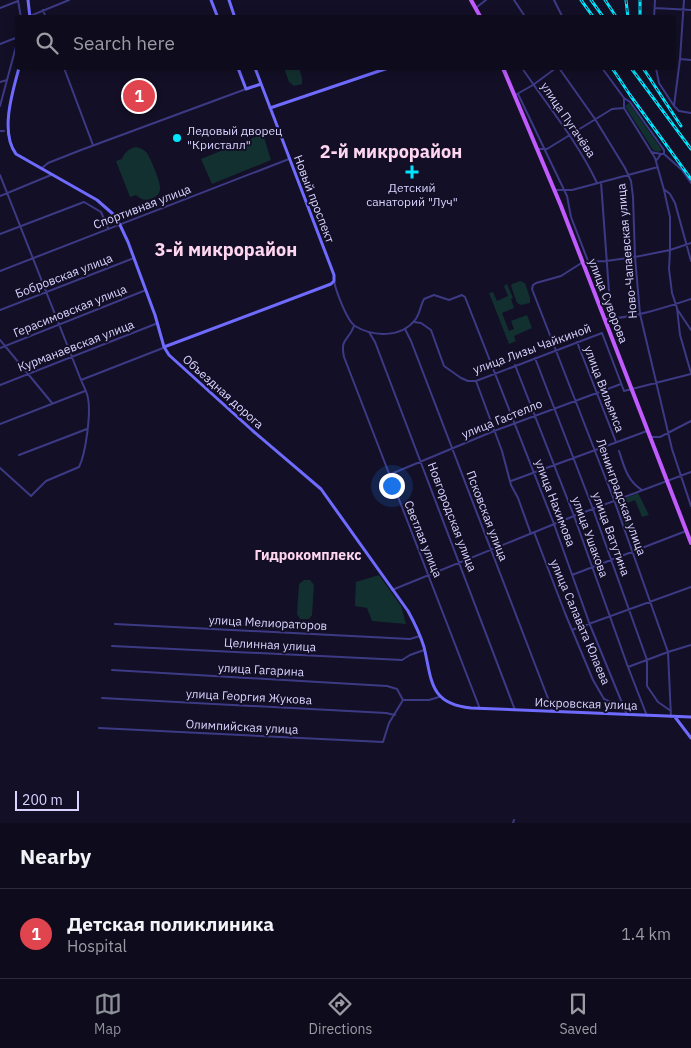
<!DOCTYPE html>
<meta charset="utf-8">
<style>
:root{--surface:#0e0b1c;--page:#1c1929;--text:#f1f3f6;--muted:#9b9ba3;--line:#2e2b3b;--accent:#8c9099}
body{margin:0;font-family:"IBM Plex Sans",sans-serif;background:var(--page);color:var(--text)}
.scale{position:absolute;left:15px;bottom:12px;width:64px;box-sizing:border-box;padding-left:5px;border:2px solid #d9d4ff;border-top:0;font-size:14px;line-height:18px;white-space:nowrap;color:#d9d4ff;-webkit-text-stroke:4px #130f26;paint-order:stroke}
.you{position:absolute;left:391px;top:485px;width:18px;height:18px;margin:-12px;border:4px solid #fff;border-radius:50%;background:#1a73e8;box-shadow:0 0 0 8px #1a73e833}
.badge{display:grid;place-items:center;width:32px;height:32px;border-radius:50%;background:var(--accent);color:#fff;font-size:16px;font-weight:700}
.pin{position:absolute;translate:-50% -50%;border:2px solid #fff;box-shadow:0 1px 5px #0006}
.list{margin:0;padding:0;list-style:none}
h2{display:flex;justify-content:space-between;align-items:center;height:65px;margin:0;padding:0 20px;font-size:21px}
h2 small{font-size:16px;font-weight:400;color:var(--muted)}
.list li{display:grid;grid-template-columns:32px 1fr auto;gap:15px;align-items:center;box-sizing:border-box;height:90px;padding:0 20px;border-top:1px solid var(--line)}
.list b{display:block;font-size:19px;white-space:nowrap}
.list p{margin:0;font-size:16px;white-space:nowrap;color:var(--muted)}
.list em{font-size:16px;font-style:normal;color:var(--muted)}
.icon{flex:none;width:28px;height:28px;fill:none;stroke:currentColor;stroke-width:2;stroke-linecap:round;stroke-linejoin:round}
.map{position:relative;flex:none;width:691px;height:823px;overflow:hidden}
.search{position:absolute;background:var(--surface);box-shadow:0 2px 12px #0003;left:15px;right:15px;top:15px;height:55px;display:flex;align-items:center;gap:12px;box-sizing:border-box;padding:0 18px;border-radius:5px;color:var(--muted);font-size:19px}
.sheet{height:155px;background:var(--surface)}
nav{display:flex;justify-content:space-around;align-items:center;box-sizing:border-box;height:70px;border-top:1px solid var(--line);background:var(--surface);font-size:14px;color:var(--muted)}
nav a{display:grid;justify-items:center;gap:2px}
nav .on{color:var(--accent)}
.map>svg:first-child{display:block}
.green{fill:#12302f}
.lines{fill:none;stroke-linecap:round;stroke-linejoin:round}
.street{stroke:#3d3a85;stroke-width:2}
.secondary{stroke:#6f6bff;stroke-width:3}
.primary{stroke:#c25bff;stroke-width:4}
.rail-casing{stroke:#00e5ff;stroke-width:3}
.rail{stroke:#130f26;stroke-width:1;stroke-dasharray:4;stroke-linecap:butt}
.poi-dot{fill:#00e5ff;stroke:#130f26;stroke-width:2}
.labels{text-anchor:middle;stroke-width:4;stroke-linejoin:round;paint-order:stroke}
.street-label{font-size:12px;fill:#d9d4ff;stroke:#130f26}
.poi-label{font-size:12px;fill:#d9d4ff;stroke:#130f26;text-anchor:start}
.neighbourhood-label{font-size:14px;font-weight:bold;fill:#ffd6f0;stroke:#130f26}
.district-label{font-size:18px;font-weight:bold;fill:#ffd6f0;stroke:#130f26}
</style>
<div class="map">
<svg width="691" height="823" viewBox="0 0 691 823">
<rect width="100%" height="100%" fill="#130f26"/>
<path class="green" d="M284,68H299L302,78V84L294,86L289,82Z
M629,103L662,150L658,152L653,150L625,106Z
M263,134L271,160L212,184L201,159Z
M136,147C140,148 143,149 146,152C150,156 161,183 160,189C160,195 155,197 150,199C144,201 141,199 136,195L130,197L116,161L122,159C125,152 128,149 136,147Z
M520,281L525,283L530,298V303L521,305L517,303L511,286L512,284Z
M507,284L513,298L511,299L514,308L502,313L509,331L514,329L511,321L527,315L532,328L514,336L516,341L509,344L489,293L493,292L497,301L508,296L504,286Z
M638,493L649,515L642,517L635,500L623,505L630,524L625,525L616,502Z
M379,575L401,606L406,624L372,621L367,608L355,606L356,582Z
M304,580H310L314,585L312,615L309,619H300L297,614L299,584Z"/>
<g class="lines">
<path class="street" d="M18,0L21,18
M514,0L526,18
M554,0L563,18
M477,7L486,0
M0,8L18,1
M655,8L691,10
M43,10L46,18
M30,16L69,0
M654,18L655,0
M0,44L18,37
M680,59L691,60
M64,68L93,145
M522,68C547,105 578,142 597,183
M559,68L595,119L625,168L631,181L633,197L635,257L640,314L672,449L691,506
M602,68L624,98V108L655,158L664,190L670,217V250L669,269L672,293L677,308L680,335L691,373
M656,68L659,83L674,106L679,111L691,113
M0,82L7,80
M517,94L533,85L556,68
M518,94L567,196L571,217L588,261
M624,98L630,102L664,150V154
M0,106L18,39
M674,106L680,59L684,0
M0,131H4
M538,149H547L612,109L624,108
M651,152L661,154
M656,161L661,154H664L682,170L691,183
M42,168L48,163L81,150L246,89
M0,175L81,380C83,385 87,392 88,398C91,413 86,453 79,467L46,481L31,496L0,468
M601,182L611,319
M554,190H572L658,167
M665,190L670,194L675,203L691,261
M0,196L51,175
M0,234L84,202L101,212L108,228
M0,271L289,159
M334,281C336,291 347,321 355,326C373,337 401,338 415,320C420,314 420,306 424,299L434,295L449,300L462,295L465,297L554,524L590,625L627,715
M677,309L691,330
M0,310L134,258
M604,319C634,318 663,308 691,299
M414,322L421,323L431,330L444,366L461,378L468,381H476L602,333L624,391L691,374
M354,326C348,342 340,338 344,357L480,709
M405,329L411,341L549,701L552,711
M369,332L375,342L515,710
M0,340L52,403
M577,342L616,442
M0,348L146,290
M535,358L593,509L647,660V686L658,702L671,711
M515,365L574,516L628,667L647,716
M81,380L163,348
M476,381L502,451L511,485L518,498L531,534
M0,385L158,323
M0,424L85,391
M650,437H660L691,421
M619,451C624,466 627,481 642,490
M19,455L87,429
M391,474L494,431L621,384
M511,481L647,431
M534,532L565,613L593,680L604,699L624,708
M572,575L686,531
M392,590L574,516L691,472
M115,624L410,639L420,636
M572,630L691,587
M112,646L402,660L410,655L424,650
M628,667L668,652L691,645
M112,670L387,686L397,689L403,700
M102,698L386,713L395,715
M403,700H429L439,697
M671,717L668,652L614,500L532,289L533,285L536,283L561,276L583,262L606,261L635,257L670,250L691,243
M99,728L383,742L389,723L403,700
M513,823L514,820"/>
<path class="secondary" d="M28,0L30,18
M211,0L218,18
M229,0L235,18
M19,68C12,93 0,133 16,154L97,200L113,214L120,225L128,242L155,315L164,347L169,355L253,431L321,489L408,611C414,622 420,634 424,647C432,680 429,704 471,708L691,717
M238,68L246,89L261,84
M270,108L388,68
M164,347L331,284L334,281V275L255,68
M675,717L691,738"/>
<path class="primary" d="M471,0L481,18
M503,68L561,206L691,543"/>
<g class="rail-casing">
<path id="rail" d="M581,0L594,18
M591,0L604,18
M605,0L617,18
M626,0L628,18
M640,18V0
M612,68L630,95L691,179
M631,68L691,149
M643,68L681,126"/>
</g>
<use href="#rail" class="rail"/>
</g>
<g class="poi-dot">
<circle cx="177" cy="138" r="5"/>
<path d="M409.5 164.5h5v5h5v5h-5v5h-5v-5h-5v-5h5z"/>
</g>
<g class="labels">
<g class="street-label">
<text transform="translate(568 120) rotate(56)" y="4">улица Пугачёва</text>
<text transform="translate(314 199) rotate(69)" y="4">Новый проспект</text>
<text transform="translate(142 207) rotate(-21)" y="4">Спортивная улица</text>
<text transform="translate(627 251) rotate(-95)" y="4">Ново-Чапаевская улица</text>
<text transform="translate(64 276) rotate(-21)" y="4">Бобровская улица</text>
<text transform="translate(608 301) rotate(69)" y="4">улица Суворова</text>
<text transform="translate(70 311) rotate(-22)" y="4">Герасимовская улица</text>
<text transform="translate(76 346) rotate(-21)" y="4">Курманаевская улица</text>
<text transform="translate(532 349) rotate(-20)" y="4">улица Лизы Чайкиной</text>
<text transform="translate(604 389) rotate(69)" y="4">улица Вильямса</text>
<text transform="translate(223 392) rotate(42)" y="4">Объездная дорога</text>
<text transform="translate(502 419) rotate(-22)" y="4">улица Гастелло</text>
<text transform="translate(621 497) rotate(70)" y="4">Ленинградская улица</text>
<text transform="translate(555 503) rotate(69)" y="4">улица Нахимова</text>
<text transform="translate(487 516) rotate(69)" y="4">Псковская улица</text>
<text transform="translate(452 517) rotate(69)" y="4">Новгородская улица</text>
<text transform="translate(611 534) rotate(70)" y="4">улица Ватутина</text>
<text transform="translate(590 537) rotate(70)" y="4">улица Ушакова</text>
<text transform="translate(423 539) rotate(68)" y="4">Светлая улица</text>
<text transform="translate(580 622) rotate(67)" y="4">улица Салавата Юлаева</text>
<text transform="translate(268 623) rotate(3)" y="4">улица Мелиораторов</text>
<text transform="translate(270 645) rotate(3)" y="4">Целинная улица</text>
<text transform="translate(261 670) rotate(3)" y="4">улица Гагарина</text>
<text transform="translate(249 697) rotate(3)" y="4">улица Георгия Жукова</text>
<text transform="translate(586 704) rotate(2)" y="4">Искровская улица</text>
<text transform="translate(242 727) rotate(3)" y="4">Олимпийская улица</text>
</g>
<g class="poi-label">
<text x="187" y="135">Ледовый дворец<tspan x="187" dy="14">"Кристалл"</tspan></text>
<text x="412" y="192" text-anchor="middle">Детский<tspan x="412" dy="14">санаторий "Луч"</tspan></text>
</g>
<g class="neighbourhood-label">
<text x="308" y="560">Гидрокомплекс</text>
</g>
<g class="district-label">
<text x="391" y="158">2-й микрорайон</text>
<text x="226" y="256">3-й микрорайон</text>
</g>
</g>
</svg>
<div class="scale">200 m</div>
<div class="you"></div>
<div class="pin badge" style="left:139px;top:96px;background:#e0444e">1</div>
<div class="search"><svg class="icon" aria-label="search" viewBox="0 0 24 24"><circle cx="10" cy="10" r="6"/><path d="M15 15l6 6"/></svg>Search here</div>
</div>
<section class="sheet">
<h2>Nearby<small></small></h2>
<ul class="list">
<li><span class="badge" style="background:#e0444e">1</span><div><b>Детская поликлиника</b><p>Hospital</p></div><em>1.4 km</em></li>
</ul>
</section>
<nav>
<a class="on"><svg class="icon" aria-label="map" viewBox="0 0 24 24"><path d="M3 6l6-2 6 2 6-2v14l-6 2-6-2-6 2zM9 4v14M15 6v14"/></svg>Map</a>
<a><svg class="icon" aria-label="directions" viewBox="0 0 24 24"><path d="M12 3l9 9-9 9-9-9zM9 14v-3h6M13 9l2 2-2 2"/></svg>Directions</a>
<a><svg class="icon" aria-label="saved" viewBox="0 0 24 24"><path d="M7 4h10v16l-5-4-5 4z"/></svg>Saved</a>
</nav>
